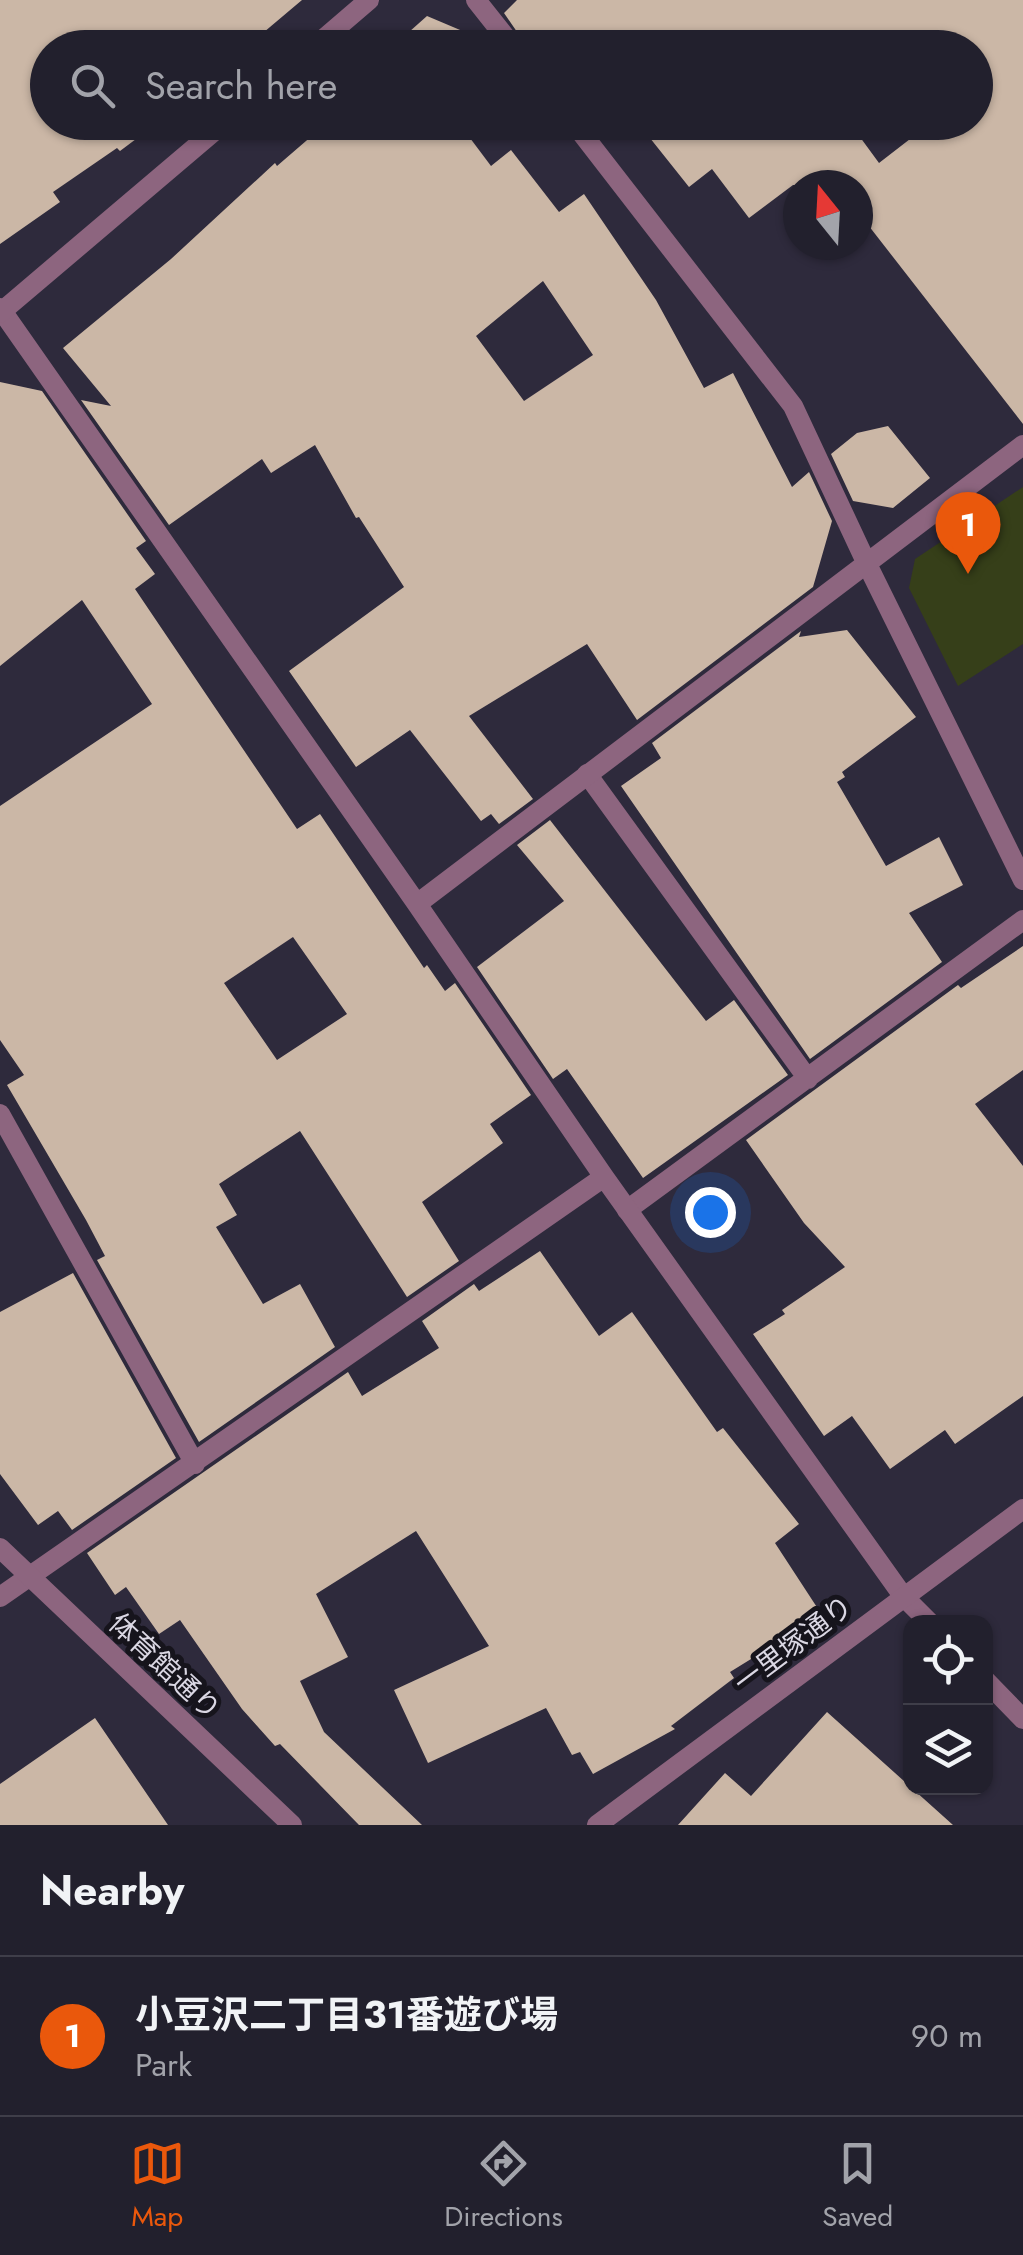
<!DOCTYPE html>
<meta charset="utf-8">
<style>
:root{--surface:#22202d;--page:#2a2835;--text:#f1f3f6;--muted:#a2a3aa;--line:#3f3e49;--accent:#ea580c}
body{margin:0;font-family:Jost,"Noto Sans JP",sans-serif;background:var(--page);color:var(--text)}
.controls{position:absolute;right:30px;bottom:30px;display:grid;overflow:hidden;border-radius:20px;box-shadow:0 2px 8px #0004}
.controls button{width:90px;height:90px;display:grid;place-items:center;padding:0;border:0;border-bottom:2px solid var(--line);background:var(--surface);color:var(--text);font:50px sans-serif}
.compass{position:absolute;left:783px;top:170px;width:90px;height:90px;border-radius:50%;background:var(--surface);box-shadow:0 2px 8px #0004;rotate:342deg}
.you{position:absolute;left:710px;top:1212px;width:35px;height:35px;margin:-25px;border:8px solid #fff;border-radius:50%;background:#1a73e8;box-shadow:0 0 0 15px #1a73e833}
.badge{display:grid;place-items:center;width:65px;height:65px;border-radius:50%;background:var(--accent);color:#fff;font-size:32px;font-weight:700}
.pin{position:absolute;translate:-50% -82px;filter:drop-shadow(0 2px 5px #0008)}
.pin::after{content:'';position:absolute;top:52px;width:35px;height:30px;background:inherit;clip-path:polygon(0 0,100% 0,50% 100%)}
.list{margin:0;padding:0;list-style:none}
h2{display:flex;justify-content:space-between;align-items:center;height:130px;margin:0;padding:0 40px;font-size:42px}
h2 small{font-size:32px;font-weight:400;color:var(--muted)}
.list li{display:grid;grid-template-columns:65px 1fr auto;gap:30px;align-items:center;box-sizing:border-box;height:160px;padding:0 40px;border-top:2px solid var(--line)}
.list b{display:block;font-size:38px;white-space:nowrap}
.list p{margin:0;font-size:32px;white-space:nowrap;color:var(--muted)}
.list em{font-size:32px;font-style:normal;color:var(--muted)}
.icon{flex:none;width:55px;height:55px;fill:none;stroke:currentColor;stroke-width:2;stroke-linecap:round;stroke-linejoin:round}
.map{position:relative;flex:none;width:1023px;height:1825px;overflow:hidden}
.search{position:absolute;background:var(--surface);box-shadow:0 2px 8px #0004;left:30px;right:30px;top:30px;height:110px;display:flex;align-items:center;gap:25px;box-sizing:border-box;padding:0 35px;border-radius:55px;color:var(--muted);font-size:38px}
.sheet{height:290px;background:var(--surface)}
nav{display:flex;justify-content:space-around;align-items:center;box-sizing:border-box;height:140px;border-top:2px solid var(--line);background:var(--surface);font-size:28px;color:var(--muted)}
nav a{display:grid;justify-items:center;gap:5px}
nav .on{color:var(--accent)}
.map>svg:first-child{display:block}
.green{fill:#363f19}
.building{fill:#cbb7a6;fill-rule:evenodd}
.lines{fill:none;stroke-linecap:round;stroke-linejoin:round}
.service{stroke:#8d657f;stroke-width:20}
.minor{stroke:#8d657f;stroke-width:20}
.tertiary{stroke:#8d657f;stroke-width:20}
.labels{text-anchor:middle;stroke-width:10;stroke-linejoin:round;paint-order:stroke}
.street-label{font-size:28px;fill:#dad7e3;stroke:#16141c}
</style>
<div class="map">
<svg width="1023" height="1825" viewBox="0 0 1023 1825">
<rect width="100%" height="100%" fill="#2e2a3c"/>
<path class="green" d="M1023,487V644L958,686L909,588L915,559Z"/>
<path class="building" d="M0,0H302L245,48H48V122L156,124L120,151L117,148L53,192L60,202L0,244Z
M517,0H1023V424L858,212V185H793L749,218L712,169L689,187L642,128L649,122H849L879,163L932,122H976V48H528L504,13Z
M427,16L479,38L484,33L496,48H391Z
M328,122H458L491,166L511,150L559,212L584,194L656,300L704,388L733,373L792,487L809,472L832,521L813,587L637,720L587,644L469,716L533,799L499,824L491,814L481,821L410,730L356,767L289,671L404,587L359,517L356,518L315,445L271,473L262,459L169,525L81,400L111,406L63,348L171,259L275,163L277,166ZM543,281L593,355L524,401L476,336Z
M0,382L42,391L146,541L136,548L155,574L135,589L297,829L320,814L424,968L427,965L445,991L455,983L531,1095L490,1124L503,1143L422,1202L459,1261L407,1297L300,1131L219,1184L237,1215L216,1227L263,1304L300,1284L335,1347L199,1442L97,1260L105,1256L86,1220L7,1085L24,1075L0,1040V806L152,704L82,600L0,666ZM293,937L347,1014L277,1060L224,983Z
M888,426L930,478L893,508L853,501L831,454L857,433Z
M847,630L916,717L842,772L845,777L837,782L886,866L939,837L963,885L909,913L942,962L810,1059L621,786L661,758L652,743L801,631L799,637Z
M550,820L706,1021L734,1000L788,1075L643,1178L567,1069L553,1079L477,967L564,901L517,845Z
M1023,946V1070L975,1104L1023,1166V1396L955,1444L945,1430L890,1469L852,1416L824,1436L753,1334L785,1314L782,1310L845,1267L804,1223L746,1140L958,985L961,988Z
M540,1251L599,1336L632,1312L717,1432L723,1428L799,1524L775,1543L822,1615L730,1672L734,1678L671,1726L675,1729L593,1774L580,1752L572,1755L546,1708L428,1763L394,1690L489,1646L416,1531L316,1594L348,1657L300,1681L324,1732L422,1825H359L280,1744L275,1746L242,1709L180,1620L159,1634L126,1587L115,1595L87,1553L348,1372L362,1396L439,1348L422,1321L474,1284L479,1291Z
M73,1273L176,1458L72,1530L58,1511L38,1525L0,1474V1312Z
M827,1712L953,1825H678L725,1773L751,1796Z
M95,1718L168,1825H0V1784Z"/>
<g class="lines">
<path class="service" d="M587,774L808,1079
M627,1210L1023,920"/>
<path class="minor" d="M476,0L514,48
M573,122L793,406L866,562L1023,880
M0,308L417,904L604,1177L903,1596L929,1622
M417,904L1023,445
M0,1114L195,1464
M0,1597L604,1177
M986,1681L1023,1719"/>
<path class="tertiary" d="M313,48L369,0
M0,313L225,122
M0,1548L292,1825
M597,1825L1023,1509"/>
</g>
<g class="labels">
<g class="street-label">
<text transform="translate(793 1644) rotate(-37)" y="10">一里塚通り</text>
<text transform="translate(165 1666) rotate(43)" y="10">体育館通り</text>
</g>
</g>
</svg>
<div class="controls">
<button><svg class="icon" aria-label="locate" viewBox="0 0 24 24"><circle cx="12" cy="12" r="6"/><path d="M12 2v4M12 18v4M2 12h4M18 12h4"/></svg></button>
<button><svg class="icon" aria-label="layers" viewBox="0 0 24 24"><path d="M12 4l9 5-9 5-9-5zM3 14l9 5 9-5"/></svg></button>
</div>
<svg class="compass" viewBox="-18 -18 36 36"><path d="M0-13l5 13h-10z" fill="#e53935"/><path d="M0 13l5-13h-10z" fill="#a2a3aa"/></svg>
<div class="you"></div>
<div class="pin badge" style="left:968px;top:574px">1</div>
<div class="search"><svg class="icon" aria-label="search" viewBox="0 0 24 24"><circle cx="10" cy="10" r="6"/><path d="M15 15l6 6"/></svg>Search here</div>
</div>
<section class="sheet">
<h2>Nearby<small></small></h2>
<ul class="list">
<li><span class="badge">1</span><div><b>小豆沢二丁目31番遊び場</b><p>Park</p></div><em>90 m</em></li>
</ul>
</section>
<nav>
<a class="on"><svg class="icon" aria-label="map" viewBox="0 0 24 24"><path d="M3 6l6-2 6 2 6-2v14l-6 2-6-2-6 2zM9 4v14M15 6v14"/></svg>Map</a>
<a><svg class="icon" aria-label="directions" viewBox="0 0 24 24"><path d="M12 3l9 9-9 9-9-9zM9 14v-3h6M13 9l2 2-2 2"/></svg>Directions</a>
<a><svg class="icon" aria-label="saved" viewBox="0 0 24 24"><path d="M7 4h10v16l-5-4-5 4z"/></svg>Saved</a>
</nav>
